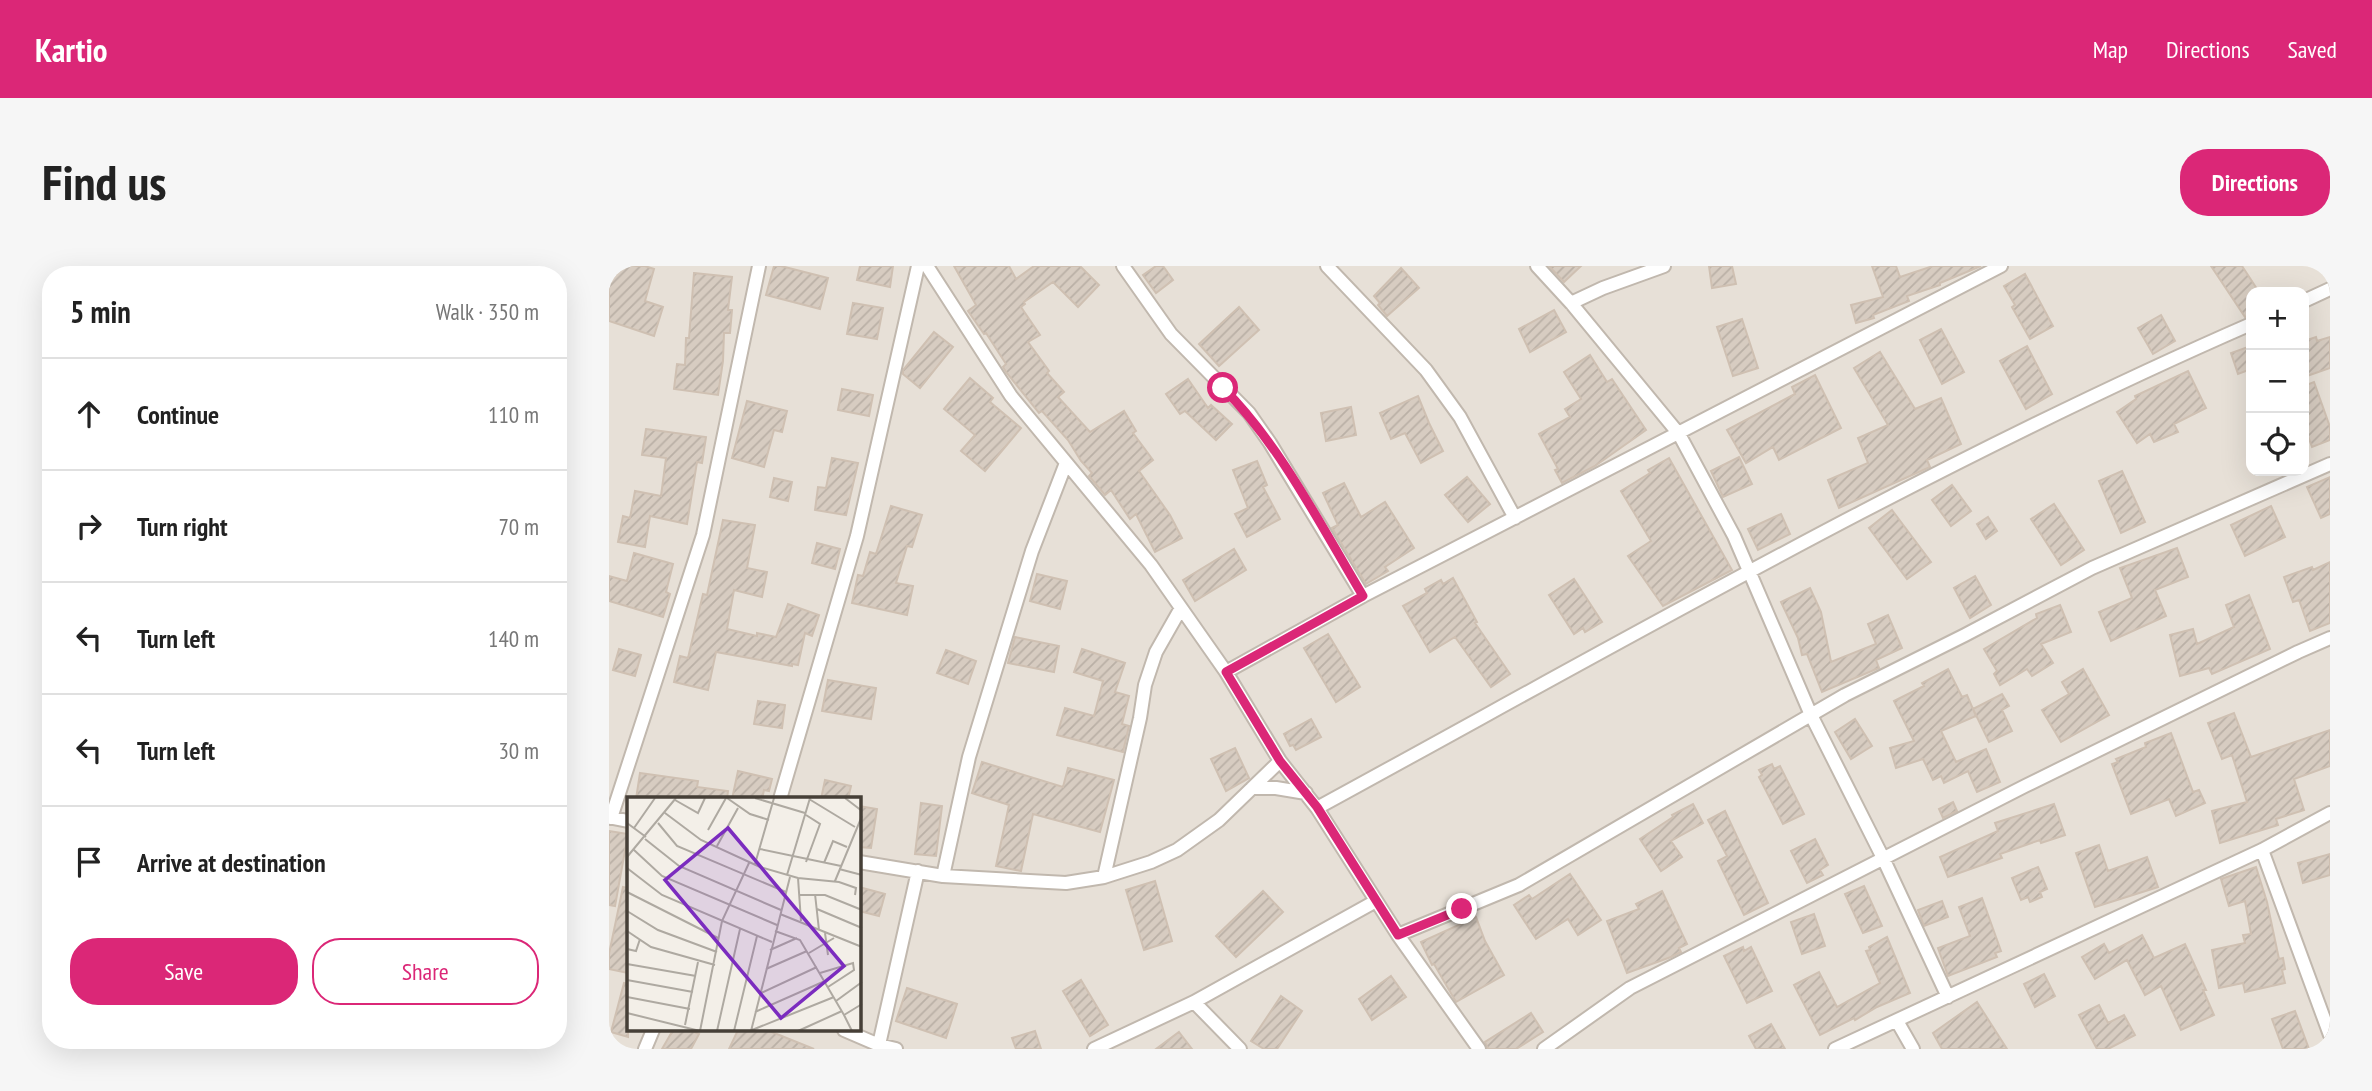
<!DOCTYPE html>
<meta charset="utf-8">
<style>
:root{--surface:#fff;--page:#f6f6f6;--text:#222;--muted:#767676;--line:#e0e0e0;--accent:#db2777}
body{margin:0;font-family:"PT Sans Narrow",sans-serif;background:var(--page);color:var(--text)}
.controls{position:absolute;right:21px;top:21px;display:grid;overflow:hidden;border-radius:14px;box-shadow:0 7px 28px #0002}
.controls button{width:63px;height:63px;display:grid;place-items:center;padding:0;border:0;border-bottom:2px solid var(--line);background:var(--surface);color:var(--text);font:35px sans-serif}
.stop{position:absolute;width:21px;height:21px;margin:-16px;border:5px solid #db2777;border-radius:50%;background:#fff}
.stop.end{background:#db2777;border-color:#fff;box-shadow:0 2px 7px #0008}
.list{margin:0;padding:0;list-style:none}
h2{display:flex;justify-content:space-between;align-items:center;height:91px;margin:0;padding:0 28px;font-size:30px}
h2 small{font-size:23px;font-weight:400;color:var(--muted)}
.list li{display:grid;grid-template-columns:46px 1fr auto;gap:21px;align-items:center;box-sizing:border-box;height:112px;padding:0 28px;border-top:2px solid var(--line)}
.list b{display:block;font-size:26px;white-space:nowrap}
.list em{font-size:23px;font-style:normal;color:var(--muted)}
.actions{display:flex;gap:14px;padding:21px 28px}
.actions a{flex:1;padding:16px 0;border:2px solid var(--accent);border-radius:28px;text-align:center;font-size:24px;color:var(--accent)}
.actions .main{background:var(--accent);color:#fff}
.icon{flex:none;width:38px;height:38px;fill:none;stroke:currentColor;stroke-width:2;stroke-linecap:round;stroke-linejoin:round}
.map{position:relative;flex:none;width:1721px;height:783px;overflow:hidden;border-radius:28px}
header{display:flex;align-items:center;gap:42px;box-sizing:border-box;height:98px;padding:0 35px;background:var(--accent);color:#fff}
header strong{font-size:33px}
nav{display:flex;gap:38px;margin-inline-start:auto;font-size:24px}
.intro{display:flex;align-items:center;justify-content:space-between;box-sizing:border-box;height:168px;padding:0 42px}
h1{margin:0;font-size:49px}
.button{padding:18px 32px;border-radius:28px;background:var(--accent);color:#fff;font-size:24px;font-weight:700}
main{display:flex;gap:42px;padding:0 42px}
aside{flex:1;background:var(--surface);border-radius:28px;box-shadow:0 7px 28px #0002}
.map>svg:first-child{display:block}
.residential{fill:#e7e0d7;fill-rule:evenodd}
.building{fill:url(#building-hatch);stroke:#cfc0b2;stroke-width:2}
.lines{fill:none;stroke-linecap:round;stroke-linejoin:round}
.minor-casing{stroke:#c1b8ae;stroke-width:16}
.minor{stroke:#fff;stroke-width:12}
.route{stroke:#db2777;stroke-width:9}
.inset-road{fill:none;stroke:#aea9a1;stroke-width:2}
.view{fill:#7b2cbf;fill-opacity:0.15;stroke:#7b2cbf;stroke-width:3.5}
.inset-edge{fill:none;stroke:#463f37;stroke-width:3.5}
</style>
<header>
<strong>Kartio</strong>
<nav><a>Map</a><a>Directions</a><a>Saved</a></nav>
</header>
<div class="intro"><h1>Find us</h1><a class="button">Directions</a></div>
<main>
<aside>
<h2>5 min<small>Walk · 350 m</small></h2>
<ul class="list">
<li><svg class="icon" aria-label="ahead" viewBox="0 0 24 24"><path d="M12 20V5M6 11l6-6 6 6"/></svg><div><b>Continue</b></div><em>110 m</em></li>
<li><svg class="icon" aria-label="right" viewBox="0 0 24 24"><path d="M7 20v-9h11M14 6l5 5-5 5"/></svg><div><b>Turn right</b></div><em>70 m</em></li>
<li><svg class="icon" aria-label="left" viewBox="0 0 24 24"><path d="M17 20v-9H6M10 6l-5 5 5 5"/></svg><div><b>Turn left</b></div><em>140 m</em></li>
<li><svg class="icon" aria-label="left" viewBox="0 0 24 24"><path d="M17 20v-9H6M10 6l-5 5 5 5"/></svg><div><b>Turn left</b></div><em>30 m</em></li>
<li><svg class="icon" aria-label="arrive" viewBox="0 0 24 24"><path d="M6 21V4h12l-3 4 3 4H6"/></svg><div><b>Arrive at destination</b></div></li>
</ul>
<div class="actions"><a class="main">Save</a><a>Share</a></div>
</aside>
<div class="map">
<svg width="1721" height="783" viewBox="0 0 1721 783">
<defs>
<pattern id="building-hatch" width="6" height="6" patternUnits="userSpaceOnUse" patternTransform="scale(1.75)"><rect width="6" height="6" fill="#d7ccc1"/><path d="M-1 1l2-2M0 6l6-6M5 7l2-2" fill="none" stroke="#bab0a6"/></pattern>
</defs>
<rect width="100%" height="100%" fill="#f3efe8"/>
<path class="residential" d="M0,0H1721V783H0ZM1642,26H1695V205H1642ZM19,533H250V764H19Z"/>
<path class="building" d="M0,0H36L45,3L36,35L54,41L45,70L0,55Z
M165,0H172L219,12L211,43L157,29Z
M251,0H284L281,21L248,14Z
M345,0H400L407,13L425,0H471L490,19L469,41L444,16L415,36L416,38L412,41L431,69L419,76L440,105L438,107L455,126L449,131L481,166L515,145L527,165L524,167L544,194L530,205L561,249L573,272L546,286L527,248L521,253L502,224L496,229L480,210L483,207L472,195L459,174L433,145L430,147L397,106L394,101L397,98L377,67L375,68L359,45L367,39Z
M547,0H554L564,14L547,27L534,9Z
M940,0H972L955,16Z
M1100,0H1123L1127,18L1103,22Z
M1263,0H1287L1291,11L1324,0H1372L1331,17V19L1298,30L1300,35L1264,49L1265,52L1247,57L1242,39L1274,31Z
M1602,0H1633L1650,26H1642V49L1636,51Z
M792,2L810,22L778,50L769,39L771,37L765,30Z
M85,7L123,11L119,44H123L121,67H115L114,95L109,129L65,123L68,98L76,99L77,72H80Z
M1416,8L1444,60L1421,73L1403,41L1406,39L1395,20Z
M244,37L274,42L268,73L238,68Z
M630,41L650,64L610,100L590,78Z
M945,44L957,66L921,86L910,63Z
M1552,49L1566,75L1544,88L1529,62Z
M1133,53L1149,102L1124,110L1108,61Z
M1332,63L1355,106L1333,118L1311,74Z
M325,66L344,81L311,122L294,108V104Z
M1707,71L1708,75L1721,71V102L1695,111V75Z
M1418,80L1443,128L1417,143L1391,95Z
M1642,80V103L1629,108L1622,87Z
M1271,86L1306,143L1332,132L1352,178L1318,194L1321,201L1230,242L1219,214L1259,197L1249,172L1279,159L1245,102Z
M981,89L998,116L1003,113L1037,164L986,200L953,217L946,204L949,203L930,168L961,151L956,143L972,133L955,106Z
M1579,105L1597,142L1565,158L1569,166L1545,176L1541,168L1528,177L1508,146L1527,133L1526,130Z
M1206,109L1232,162L1170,194L1164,181L1137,197L1118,164L1186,128L1183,121Z
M361,112L384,132L381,136L412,162L376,205L352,185L366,169L335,143Z
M579,113L599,142L602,139L623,158L607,174L576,145L571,148L557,128Z
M1705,116L1721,161V174L1703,181L1695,159V120Z
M233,123L264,129L260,150L229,144Z
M809,130L820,157L834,185L812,197L796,167L782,173L771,147Z
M138,135L178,145L173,166L165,164L155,201L123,192Z
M742,141L747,169L717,175L712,147Z
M37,163L97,171L93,197L88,196L78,258L41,250L36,281L9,276L14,250L21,252L26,225L52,230L57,192L33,189Z
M1130,191L1143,218L1114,231L1102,205Z
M223,192L249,197L237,249L206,244L209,221L217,222Z
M1060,192L1123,304L1054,340L1019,290L1042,275L1012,225L1041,207L1039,204Z
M648,195L658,219L654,221L671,253L638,271L626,248L639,242L624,204Z
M1513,205L1536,256L1512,267L1490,215Z
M858,211L881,238L859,256L836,229Z
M1721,211V248L1712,252L1698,221Z
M165,212L183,216L179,235L161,231Z
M735,217L752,251L776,236L805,282L776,301L779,305L757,318L723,262L729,259L714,227Z
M1343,219L1362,245L1342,260L1323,234Z
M1445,238L1475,284L1452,299L1422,253Z
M282,240L313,249L303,281L298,280L287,317L304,320L298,349L243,337L249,309L254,310L261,286L267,288Z
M1662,240L1676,271L1636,290L1622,259Z
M1283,244L1322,296L1298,313L1260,262Z
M1172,248L1181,268L1149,284L1139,263Z
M1379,251L1388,265L1377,273L1368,258Z
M114,254L146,259L138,302L158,306L153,331L125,324L118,363L148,370V367L167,371L179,338L210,349L203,370L196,367L189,399L183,398V400L107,386L99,424L65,416L71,390L79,392L94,328L98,329Z
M208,277L231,283L226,303L203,297Z
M1568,282L1579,311L1546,324L1557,350L1502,375L1490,346L1523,332L1511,302Z
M625,283L637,304L586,335L574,314Z
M25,287L64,298L57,326L61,328L54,351L0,335V310L18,315Z
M1721,296V357L1701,365L1690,334L1684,336L1675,311L1703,301L1704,304Z
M428,308L458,315L451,343L421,335Z
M1366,310L1382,339L1361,352L1345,322Z
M844,312L868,356L866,357L901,408L882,421L846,371L821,386L794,340L818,327L816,323L832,314L834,318Z
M965,313L993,356L976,366L974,362L965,368L940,329Z
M1201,322L1212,346L1222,396L1267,378L1259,358L1279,349L1293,382L1267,394L1270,402L1213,426L1198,388L1193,389L1189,372L1172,336Z
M1640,329L1661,383L1603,408L1600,402L1571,410L1561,369L1584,363L1588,378L1625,361L1617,339Z
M1451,339L1462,366L1432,378L1444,397L1423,410L1418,403L1391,419L1385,408L1388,405L1375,383L1428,352L1427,348Z
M719,368L751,421L727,436L695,382Z
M406,371L450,380L445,406L399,397Z
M10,383L32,389L26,410L4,404Z
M473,383L516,397L506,426L520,430L513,458L520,460L514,486L448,469L456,442L485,450L494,415L465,406Z
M337,384L367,395L359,418L328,407Z
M1339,403L1353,431L1358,429L1367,450L1332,465L1347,496L1377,483L1391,516L1368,526L1359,505L1335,517L1332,510L1324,514L1314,493L1287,502L1281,482L1305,475L1285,435L1315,420L1313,417Z
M1474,403L1500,449L1452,476L1433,444L1460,428L1453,416Z
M219,414L267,422L262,453L213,445Z
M1393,428L1400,440L1393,444L1403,465L1380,476L1364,443Z
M149,435L176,439L173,462L145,458Z
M1625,447L1642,491L1721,464V500L1685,513L1695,544L1667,553L1669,559L1611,577L1603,545L1638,536L1623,489L1613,493L1599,457Z
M702,453L712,471L687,484L684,479L681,480L675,468Z
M1246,453L1263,480L1242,493L1226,466Z
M1562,467L1584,526L1590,524L1596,537L1567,550L1560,533L1522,548L1503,498L1509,496L1507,493L1537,481L1536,477Z
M626,482L640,512L617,525L602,493Z
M373,496L454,521L459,502L505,514L491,566L424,548L412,605L387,600L400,539L363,527Z
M1163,498L1165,503L1171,500L1195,548L1174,558L1150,511L1153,509L1150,504Z
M129,505L163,513L160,525L155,524L153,533H123Z
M31,507L89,515L88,521L119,525L118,533H27Z
M216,514L242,520L239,533H212Z
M1344,536L1348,545L1334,552L1330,543Z
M312,537L333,540L327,590L306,588Z
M1084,538L1094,557L1062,575L1073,591L1052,605L1031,573L1064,551L1063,549Z
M1445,538L1456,569L1432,577L1431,574L1391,588L1393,592L1339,611L1331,591L1389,565L1386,557Z
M250,540L268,543L262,582L250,581Z
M1116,545L1159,637L1135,649L1109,595L1118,590L1099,554Z
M0,565L19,568L6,640L0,639Z
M1206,573L1219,599L1211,604L1214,609L1198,617L1182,585Z
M1490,579L1499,605L1538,591L1549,621L1486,641L1467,587Z
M1721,588V609L1694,617L1689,597Z
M1429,601L1438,623L1431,626L1433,631L1421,636L1419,631L1412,634L1403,612Z
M1647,601L1658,636L1670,693L1674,692L1676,703L1673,704L1676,717L1636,726L1634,717L1610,722L1603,684L1636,677L1634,669L1642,668L1636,635L1620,640L1612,613Z
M961,608L992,654L969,669L959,653L927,673L905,639L920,629L923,633Z
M546,615L563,675L535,684L517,624Z
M1255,620L1273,660L1254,667L1236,628Z
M14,621L19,622V707L0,703V688Z
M250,621L276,628L270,650L250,645Z
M654,625L674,646L627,691L607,670Z
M1053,625L1078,678L1070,682L1072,686L1062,691L1018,707L998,655L1030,643L1027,638Z
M1373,632L1392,685L1386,687L1388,691L1339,710L1329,682L1361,670L1350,641Z
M1333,635L1339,651L1315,660L1309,644Z
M1205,648L1216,680L1193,688L1182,656Z
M867,651L876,675L895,709L847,736L825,698L823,699L812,676Z
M1533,669L1545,692L1576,678L1597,724H1594L1605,749L1572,764L1552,720L1536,729L1518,694L1486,713L1473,691L1495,678L1500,687Z
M1278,671L1301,727L1268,741L1246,754L1245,752L1211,769L1185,719L1210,706L1228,741L1271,717L1257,685L1261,684L1260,681Z
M1134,681L1135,685L1142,681L1163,725L1138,737L1115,690Z
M1435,708L1446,730L1426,741L1415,718Z
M782,710L797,731L763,754L750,733Z
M472,714L499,759L481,770L454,725Z
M15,717L19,718V771L2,766Z
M298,722L348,738L337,772L287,755Z
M672,730L693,745L668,783H655L642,775Z
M1368,736L1398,783H1333L1324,767Z
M1490,739L1499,757L1515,749L1526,769L1499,783H1488L1470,749Z
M1686,745L1700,783H1674L1663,753Z
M922,747L934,766L907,783H879L876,776Z
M1162,758L1176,783H1147L1140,770Z
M64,764H81L90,768L82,783H53Z
M129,764H158L205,783H120Z
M426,765L432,783H407L403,772Z
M570,766L583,783H547Z"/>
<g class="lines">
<g class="minor-casing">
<path id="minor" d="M318,0L402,130L542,299L617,406L671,495L708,542L789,669L870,783
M514,0L562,68L640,147L661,177L754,330
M718,0L817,104L851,151L906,252
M928,0L962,37L1070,168L1125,270L1202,449L1274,592L1339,731
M1695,35L1721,23
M962,37L994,22L1055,0
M617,406L754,330L1392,0
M643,522H667L697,527
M171,533L248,270L309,0
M708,542C1016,374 1321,198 1642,58
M0,551L19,555
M2,552L94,269L150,0
M1653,584L1721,769
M250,596L334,610L457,617L495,611L542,596L568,584L610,554L671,495
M334,610L360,491L423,285L457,197
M495,611L531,452L536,419L547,386L572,342
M789,669L910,619L1236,429L1356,369L1483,302L1721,198
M585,736L631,783
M1288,755L1304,783
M235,764L270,779L287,783
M36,783L44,764
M269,783L309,605
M485,783L585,736L767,635
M935,783L1021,722L1416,520L1689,386L1721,372
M1226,783L1653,584L1721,547"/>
</g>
<use href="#minor" class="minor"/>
</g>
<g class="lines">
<path class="route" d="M614,122C672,180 712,260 754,330L617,406L671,495L708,541L789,669L853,643"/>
</g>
<g transform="translate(18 531)">
<rect width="234" height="234" fill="#f3efe8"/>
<path class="inset-road" d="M100,1L123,17L142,23M128,1L178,16M218,1L235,14M182,2L228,30M48,3L71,16L78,1M38,16L74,43L133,70L171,81L212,85L229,91L228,98M179,18L193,27L179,65M0,26L19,40M31,26L50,49L159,95M7,31L28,1M81,33L99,1M18,42L52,69L154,113M90,49L111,11M133,52L214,69M7,53L35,79L150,128M0,60L49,1M197,66L206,44L220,50M128,67L147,1M0,71L35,98L145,145M212,72L235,78M160,78L183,1M171,81L174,124M208,84L235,19M0,95L91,141M188,97L192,133M172,98H198L235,113M190,112L235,131M0,114L31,133L90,155M153,117L235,150M0,134L24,150L88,168M148,134L173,143L217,218M198,136L201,158M0,152L9,154L13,142M143,153L170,141M182,156L207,141M0,167L69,179M139,172L180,154M193,176L226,166L227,173L201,190M0,183L66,195M132,197L190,170M0,200L63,212M209,204L235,185M128,215L198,184M0,216L73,234M58,228L71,165M125,233L207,200M73,234L95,124L122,66M90,234L113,132M107,234L130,139M124,234L163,80M171,234L215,214M225,234L217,218L235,207"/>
<path class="view" d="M101,31L217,169L154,221L38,83Z"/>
<rect width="234" height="234" class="inset-edge"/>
</g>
</svg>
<div class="controls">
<button>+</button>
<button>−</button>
<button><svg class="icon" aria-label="locate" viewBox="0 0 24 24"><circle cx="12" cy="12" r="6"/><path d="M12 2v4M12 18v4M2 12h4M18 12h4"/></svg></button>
</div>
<div class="stop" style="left:614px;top:122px"></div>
<div class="stop end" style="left:853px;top:643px"></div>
</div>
</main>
